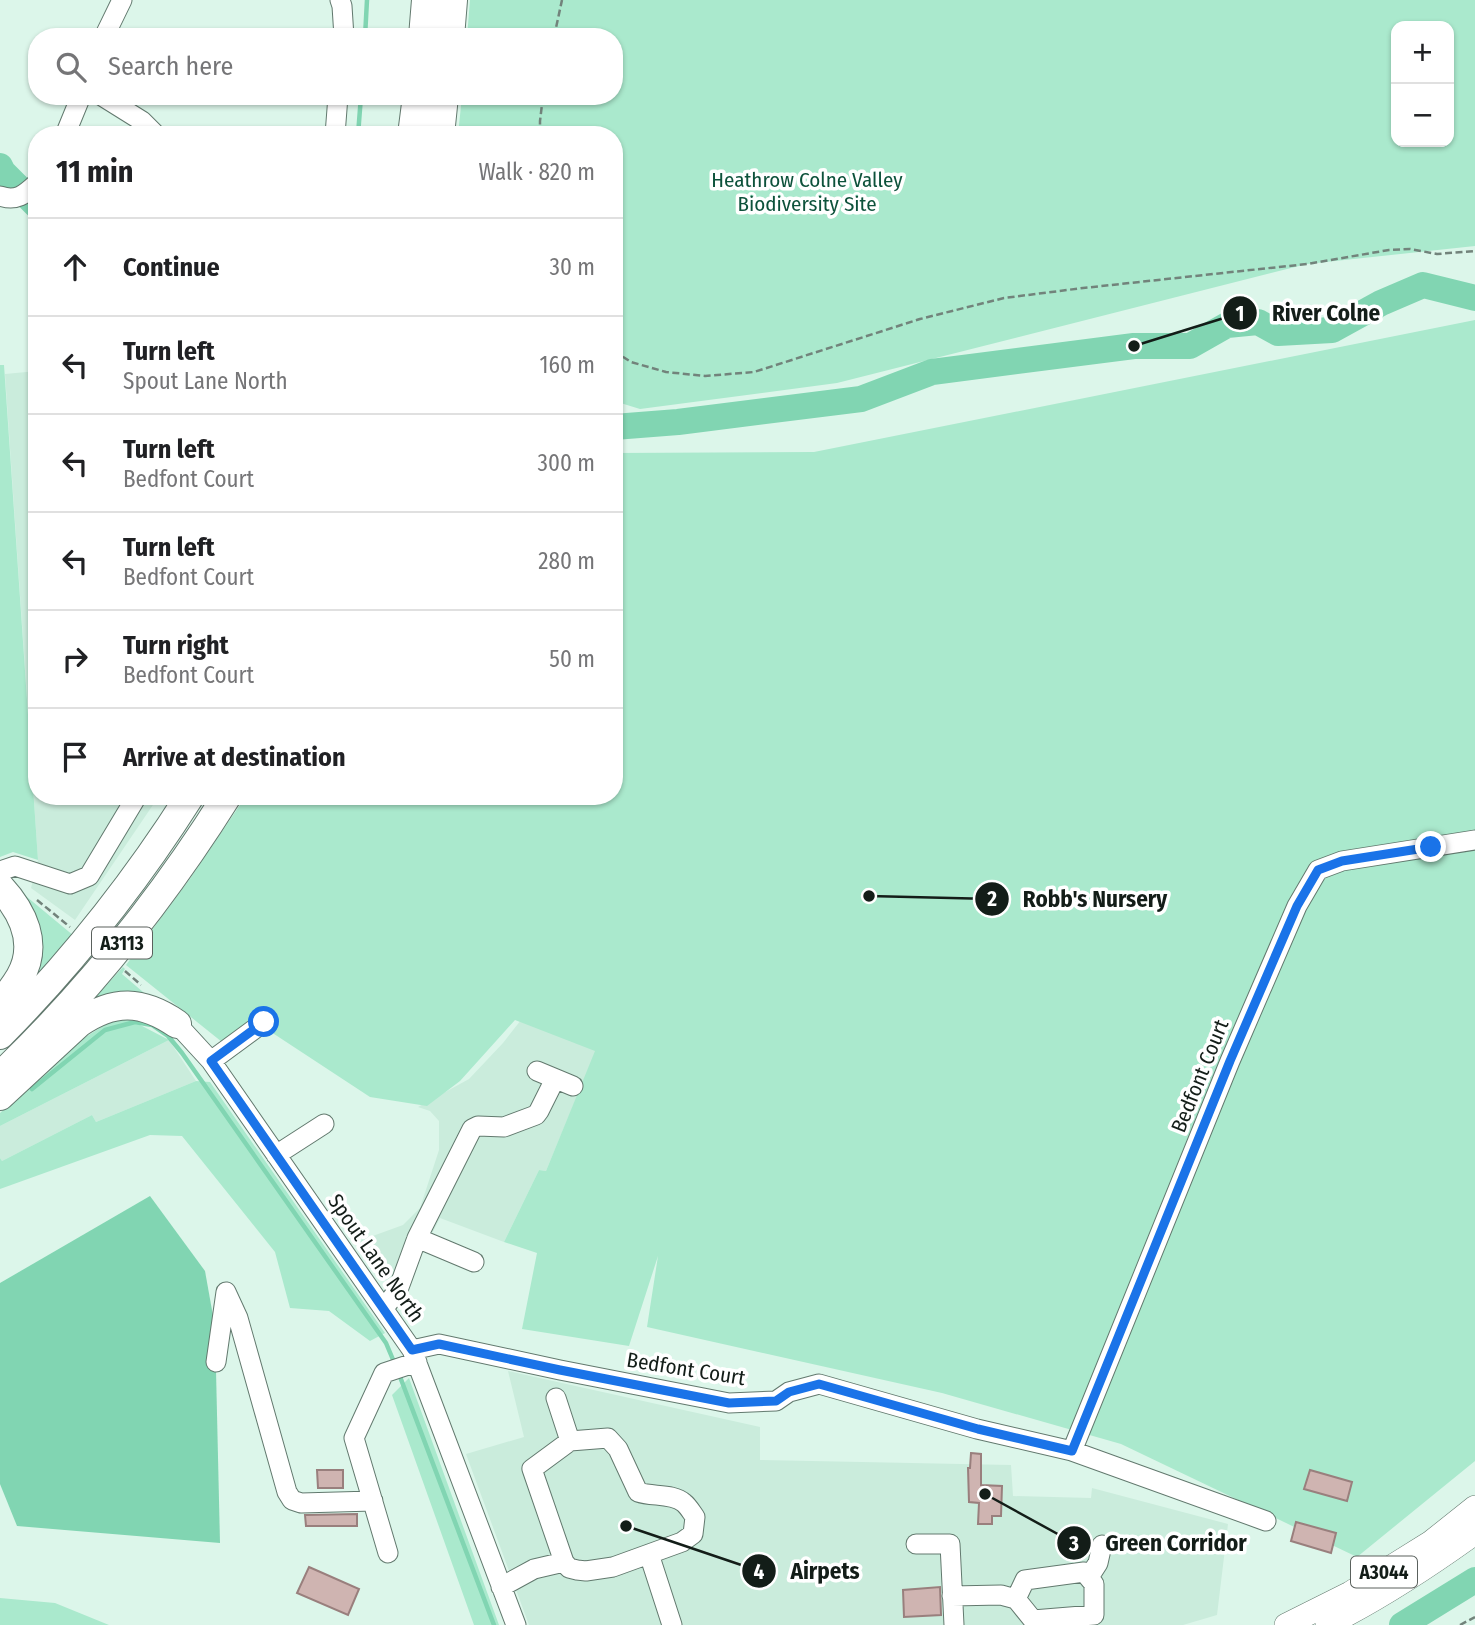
<!DOCTYPE html>
<meta charset="utf-8">
<style>
:root{--surface:#fff;--page:#f6f6f6;--text:#202124;--muted:#757577;--line:#e0e0e0}
body{margin:0;font-family:"Fira Sans Condensed",sans-serif;background:var(--page);color:var(--text)}
.controls{position:absolute;right:21px;top:21px;display:grid;overflow:hidden;border-radius:14px;box-shadow:0 2px 5px #0004}
.controls button{width:63px;height:63px;display:grid;place-items:center;padding:0;border:0;border-bottom:2px solid var(--line);background:var(--surface);color:var(--text);font:35px sans-serif}
.stop{position:absolute;width:21px;height:21px;margin:-16px;border:5px solid #1a73e8;border-radius:50%;background:#fff}
.stop.end{background:#1a73e8;border-color:#fff;box-shadow:0 2px 7px #0008}
.list{margin:0;padding:0;list-style:none}
h2{display:flex;justify-content:space-between;align-items:center;height:91px;margin:0;padding:0 28px;font-size:30px}
h2 small{font-size:23px;font-weight:400;color:var(--muted)}
.list li{display:grid;grid-template-columns:46px 1fr auto;gap:21px;align-items:center;box-sizing:border-box;height:98px;padding:0 28px;border-top:2px solid var(--line)}
.list b{display:block;font-size:26px;white-space:nowrap}
.list p{margin:0;font-size:23px;white-space:nowrap;color:var(--muted)}
.list em{font-size:23px;font-style:normal;color:var(--muted)}
.icon{flex:none;width:38px;height:38px;fill:none;stroke:currentColor;stroke-width:2;stroke-linecap:round;stroke-linejoin:round}
.map{position:relative;flex:none;width:1475px;height:1625px;overflow:hidden}
.search{position:absolute;background:var(--surface);box-shadow:0 2px 5px #0004;left:28px;top:28px;width:595px;height:77px;display:flex;align-items:center;gap:18px;box-sizing:border-box;padding:0 24px;border-radius:28px;color:var(--muted);font-size:26px}
.panel{position:absolute;background:var(--surface);box-shadow:0 2px 5px #0004;left:28px;top:126px;width:595px;height:679px;border-radius:28px}
.map>svg:first-child{display:block}
.built{fill:#caecdc}
.green{fill:#aae9cd;fill-rule:evenodd}
.water{fill:#81d5b2}
.lines{fill:none;stroke-linecap:round;stroke-linejoin:round}
.stream{stroke:#81d5b2;stroke-width:4.5}
.river{stroke:#81d5b2;stroke-width:26}
.building{fill:#cfb4b1;stroke:#997f7d;stroke-width:2}
.minor-casing{stroke:#62796e;stroke-width:21}
.major-casing{stroke:#62796e;stroke-width:24}
.highway-casing{stroke:#62796e;stroke-width:30}
.path{stroke:#72837b;stroke-width:2.5;stroke-dasharray:7 3.5;stroke-linecap:butt}
.minor{stroke:#fff;stroke-width:19}
.major{stroke:#fff;stroke-width:23}
.highway{stroke:#fff;stroke-width:28}
.route{stroke:#1a73e8;stroke-width:9}
.labels{text-anchor:middle;stroke-width:7;stroke-linejoin:round;paint-order:stroke}
.shield{fill:#fff;stroke:#5a615d;stroke-width:2}
.shield-label{font-size:19px;font-weight:bold;fill:#131d18}
.park-label{font-size:21px;fill:#0d523b;stroke:#fff}
.street-label{font-size:21px;fill:#131d18;stroke:#fff}
.leader{fill:none;stroke:#131d18;stroke-width:2.5}
.callout-dot{fill:#131d18;stroke:#fff;stroke-width:2.5}
.mark-label{font-size:21px;text-anchor:middle;font-weight:bold;fill:#fff}
.callout-label{font-size:23px;text-anchor:middle;font-weight:bold;fill:#131d18;stroke:#fff;stroke-width:7;stroke-linejoin:round;paint-order:stroke}
</style>
<div class="map">
<svg width="1475" height="1625" viewBox="0 0 1475 1625">
<rect width="100%" height="100%" fill="#dcf6ea"/>
<path class="built" d="M37,371V796H159L75,920L31,888L38,860L5,374Z
M521,1020L597,1048L546,1171L539,1170L504,1242L440,1218L399,1298L359,1241L403,1225L420,1208L439,1150V1121L430,1111L418,1107L469,1079L503,1043Z
M169,1040L196,1081L96,1122L92,1115L2,1161L0,1158V1126Z
M508,1371L760,1427V1460L1011,1465L1013,1496L1091,1498L1092,1488L1228,1524L1217,1615L1183,1625H529L466,1454L524,1437Z"/>
<path class="green" d="M470,0H1475V246L1307,264L837,383L640,409L614,401V135H458L462,96H614V37H467ZM1396,26H1449V142H1396Z
M1475,320V1461L1357,1557L1121,1444L942,1393L647,1327L658,1256L629,1346L522,1329L537,1253L504,1242L539,1170L546,1171L595,1051L515,1020L460,1081L427,1106L370,1097L268,1030L222,1042L126,965L189,880L246,796H614V453L814,452Z
M0,365H4L38,860L13,852L0,857Z
M10,876L27,897L74,936L35,989L7,890Z
M123,967L125,969L122,974L164,1010L72,1023Z
M121,1015L169,1040L0,1126V1113L79,1041Z
M196,1081L210,1082L385,1333L370,1341L329,1311L290,1308L275,1252L182,1136L150,1135L0,1189V1158L2,1161L92,1115L96,1122Z
M409,1378L499,1625H474L392,1395Z
M0,1598L55,1603L109,1625H0Z"/>
<path class="water" d="M150,1196L205,1271L215,1327L220,1543L17,1526L0,1484V1283Z"/>
<g class="lines">
<path class="stream" d="M365,37L367,0
M358,135L361,96
M32,1089L105,1030L135,1022L152,1025L168,1036L182,1053L386,1343L394,1362
M399,1374L494,1625"/>
<path class="river" d="M0,166L3,172L37,206
M614,427L678,422L861,399L932,372L1134,346H1190L1227,325L1258,322L1278,333L1332,330L1381,303L1423,285L1475,298
M1402,1625L1475,1580"/>
</g>
<path class="building" d="M971,1453L981,1454V1485L1002,1486L1001,1516H992V1524H978L979,1503L969,1502L968,1468H970Z
M317,1470H343V1488H318Z
M1310,1470L1352,1482L1347,1501L1304,1489Z
M357,1514V1526H306L305,1515Z
M1296,1522L1336,1533L1331,1553L1291,1541Z
M309,1567L359,1589L348,1615L297,1593Z
M940,1587L941,1615L904,1617L903,1590Z"/>
<g class="lines">
<g class="minor-casing">
<path id="minor" d="M340,0L342,6L344,37
M104,37L122,0
M102,96L142,121L156,135
M65,135L81,96
M335,135L338,96
M0,196C17,202 25,194 37,183
M0,871L15,866L70,884L89,876L137,796
M177,1024L211,1061L412,1350L516,1625
M211,1061L264,1022
M537,1071L573,1086
M276,1155L324,1124
M417,1238L472,1129L478,1126L504,1127L536,1115L539,1111L555,1079
M384,1308L398,1290L417,1238L474,1262
M412,1350L439,1344L560,1370L729,1403L776,1401L789,1392L819,1384L977,1429L1072,1451L1230,1061L1297,906L1318,870L1342,861L1475,840
M216,1362L226,1292L238,1318L287,1492L292,1500L301,1503L373,1501
M556,1398L570,1441L532,1469L564,1562
M1072,1451L1266,1521
M916,1544H950L954,1625
M388,1553L354,1438L384,1373L417,1362
M649,1554L672,1625
M1089,1577L1098,1563L1102,1545
M501,1587L534,1569L564,1562L569,1568L577,1570L586,1571L613,1567L682,1542L693,1534L695,1517C692,1513 688,1506 684,1503C673,1493 652,1497 638,1492L618,1449L608,1438L570,1441
M952,1596L1001,1595L1016,1599L1033,1620L1094,1615V1584L1084,1572L1025,1580L1016,1599"/>
</g>
<g class="major-casing">
<path id="major" d="M1286,1625L1350,1593L1386,1570L1431,1542L1475,1507
M1327,1625C1379,1599 1428,1567 1475,1533"/>
</g>
<g class="highway-casing">
<path id="highway" d="M423,37L426,0
M450,37L453,0
M412,135L417,96
M440,135L444,96
M0,887C23,912 39,944 20,977C14,987 7,996 0,1004
M0,1035C72,962 135,883 190,796
M0,1076C87,993 163,898 227,796
M0,1096L79,1023C114,999 142,1000 177,1024"/>
</g>
<path class="path" d="M554,37L562,0
M540,135V121L543,96
M614,351L631,362L666,372L705,376L754,372L920,319L1004,298L1083,288L1307,264L1389,250L1410,249L1437,254L1475,251
M37,900L70,927
M125,971L141,985
M1460,1625L1475,1617"/>
<use href="#minor" class="minor"/>
<use href="#major" class="major"/>
<use href="#highway" class="highway"/>
</g>
<g class="lines">
<path class="route" d="M264,1022L211,1061L412,1350L439,1344L560,1370L729,1403L776,1401L789,1392L819,1384L978,1429L1072,1451L1230,1061L1297,906L1318,870L1342,861L1431,847"/>
</g>
<g class="labels">
<g class="shield">
<rect x="92" y="927.5" width="60" height="31" rx="5"/>
<rect x="1351" y="1556.5" width="66" height="31" rx="5"/>
</g>
<g class="shield-label">
<text x="122" y="950">A3113</text>
<text x="1384" y="1579">A3044</text>
</g>
<g class="park-label">
<text x="807" y="187">Heathrow Colne Valley<tspan x="807" dy="24">Biodiversity Site</tspan></text>
</g>
<g class="street-label">
<text transform="translate(1200 1076) rotate(-68)" y="7">Bedfont Court</text>
<text transform="translate(376 1258) rotate(55)" y="7">Spout Lane North</text>
<text transform="translate(686 1369) rotate(9)" y="7">Bedfont Court</text>
</g>
</g>
<path class="leader" d="M1134 346L1240 313M869 896L992 899M985 1494L1074 1543M626 1526L759 1571"/>
<g class="callout-dot">
<circle cx="1134" cy="346" r="7"/>
<circle cx="869" cy="896" r="7"/>
<circle cx="985" cy="1494" r="7"/>
<circle cx="626" cy="1526" r="7"/>
<circle cx="1240" cy="313" r="18"/>
<circle cx="992" cy="899" r="18"/>
<circle cx="1074" cy="1543" r="18"/>
<circle cx="759" cy="1571" r="18"/>
</g>
<g class="mark-label">
<text x="1240" y="321">1</text>
<text x="992" y="906">2</text>
<text x="1074" y="1551">3</text>
<text x="759" y="1579">4</text>
</g>
<g class="callout-label">
<text x="1326" y="321">River Colne</text>
<text x="1095" y="907">Robb's Nursery</text>
<text x="1176" y="1551">Green Corridor</text>
<text x="825" y="1579">Airpets</text>
</g>
</svg>
<div class="controls">
<button>+</button>
<button>−</button>
</div>
<div class="stop" style="left:264px;top:1022px"></div>
<div class="stop end" style="left:1431px;top:847px"></div>
<div class="search"><svg class="icon" aria-label="search" viewBox="0 0 24 24"><circle cx="10" cy="10" r="6"/><path d="M15 15l6 6"/></svg>Search here</div>
<section class="panel">
<h2>11 min<small>Walk · 820 m</small></h2>
<ul class="list">
<li><svg class="icon" aria-label="ahead" viewBox="0 0 24 24"><path d="M12 20V5M6 11l6-6 6 6"/></svg><div><b>Continue</b></div><em>30 m</em></li>
<li><svg class="icon" aria-label="left" viewBox="0 0 24 24"><path d="M17 20v-9H6M10 6l-5 5 5 5"/></svg><div><b>Turn left</b><p>Spout Lane North</p></div><em>160 m</em></li>
<li><svg class="icon" aria-label="left" viewBox="0 0 24 24"><path d="M17 20v-9H6M10 6l-5 5 5 5"/></svg><div><b>Turn left</b><p>Bedfont Court</p></div><em>300 m</em></li>
<li><svg class="icon" aria-label="left" viewBox="0 0 24 24"><path d="M17 20v-9H6M10 6l-5 5 5 5"/></svg><div><b>Turn left</b><p>Bedfont Court</p></div><em>280 m</em></li>
<li><svg class="icon" aria-label="right" viewBox="0 0 24 24"><path d="M7 20v-9h11M14 6l5 5-5 5"/></svg><div><b>Turn right</b><p>Bedfont Court</p></div><em>50 m</em></li>
<li><svg class="icon" aria-label="arrive" viewBox="0 0 24 24"><path d="M6 21V4h12l-3 4 3 4H6"/></svg><div><b>Arrive at destination</b></div></li>
</ul>
</section>
</div>
